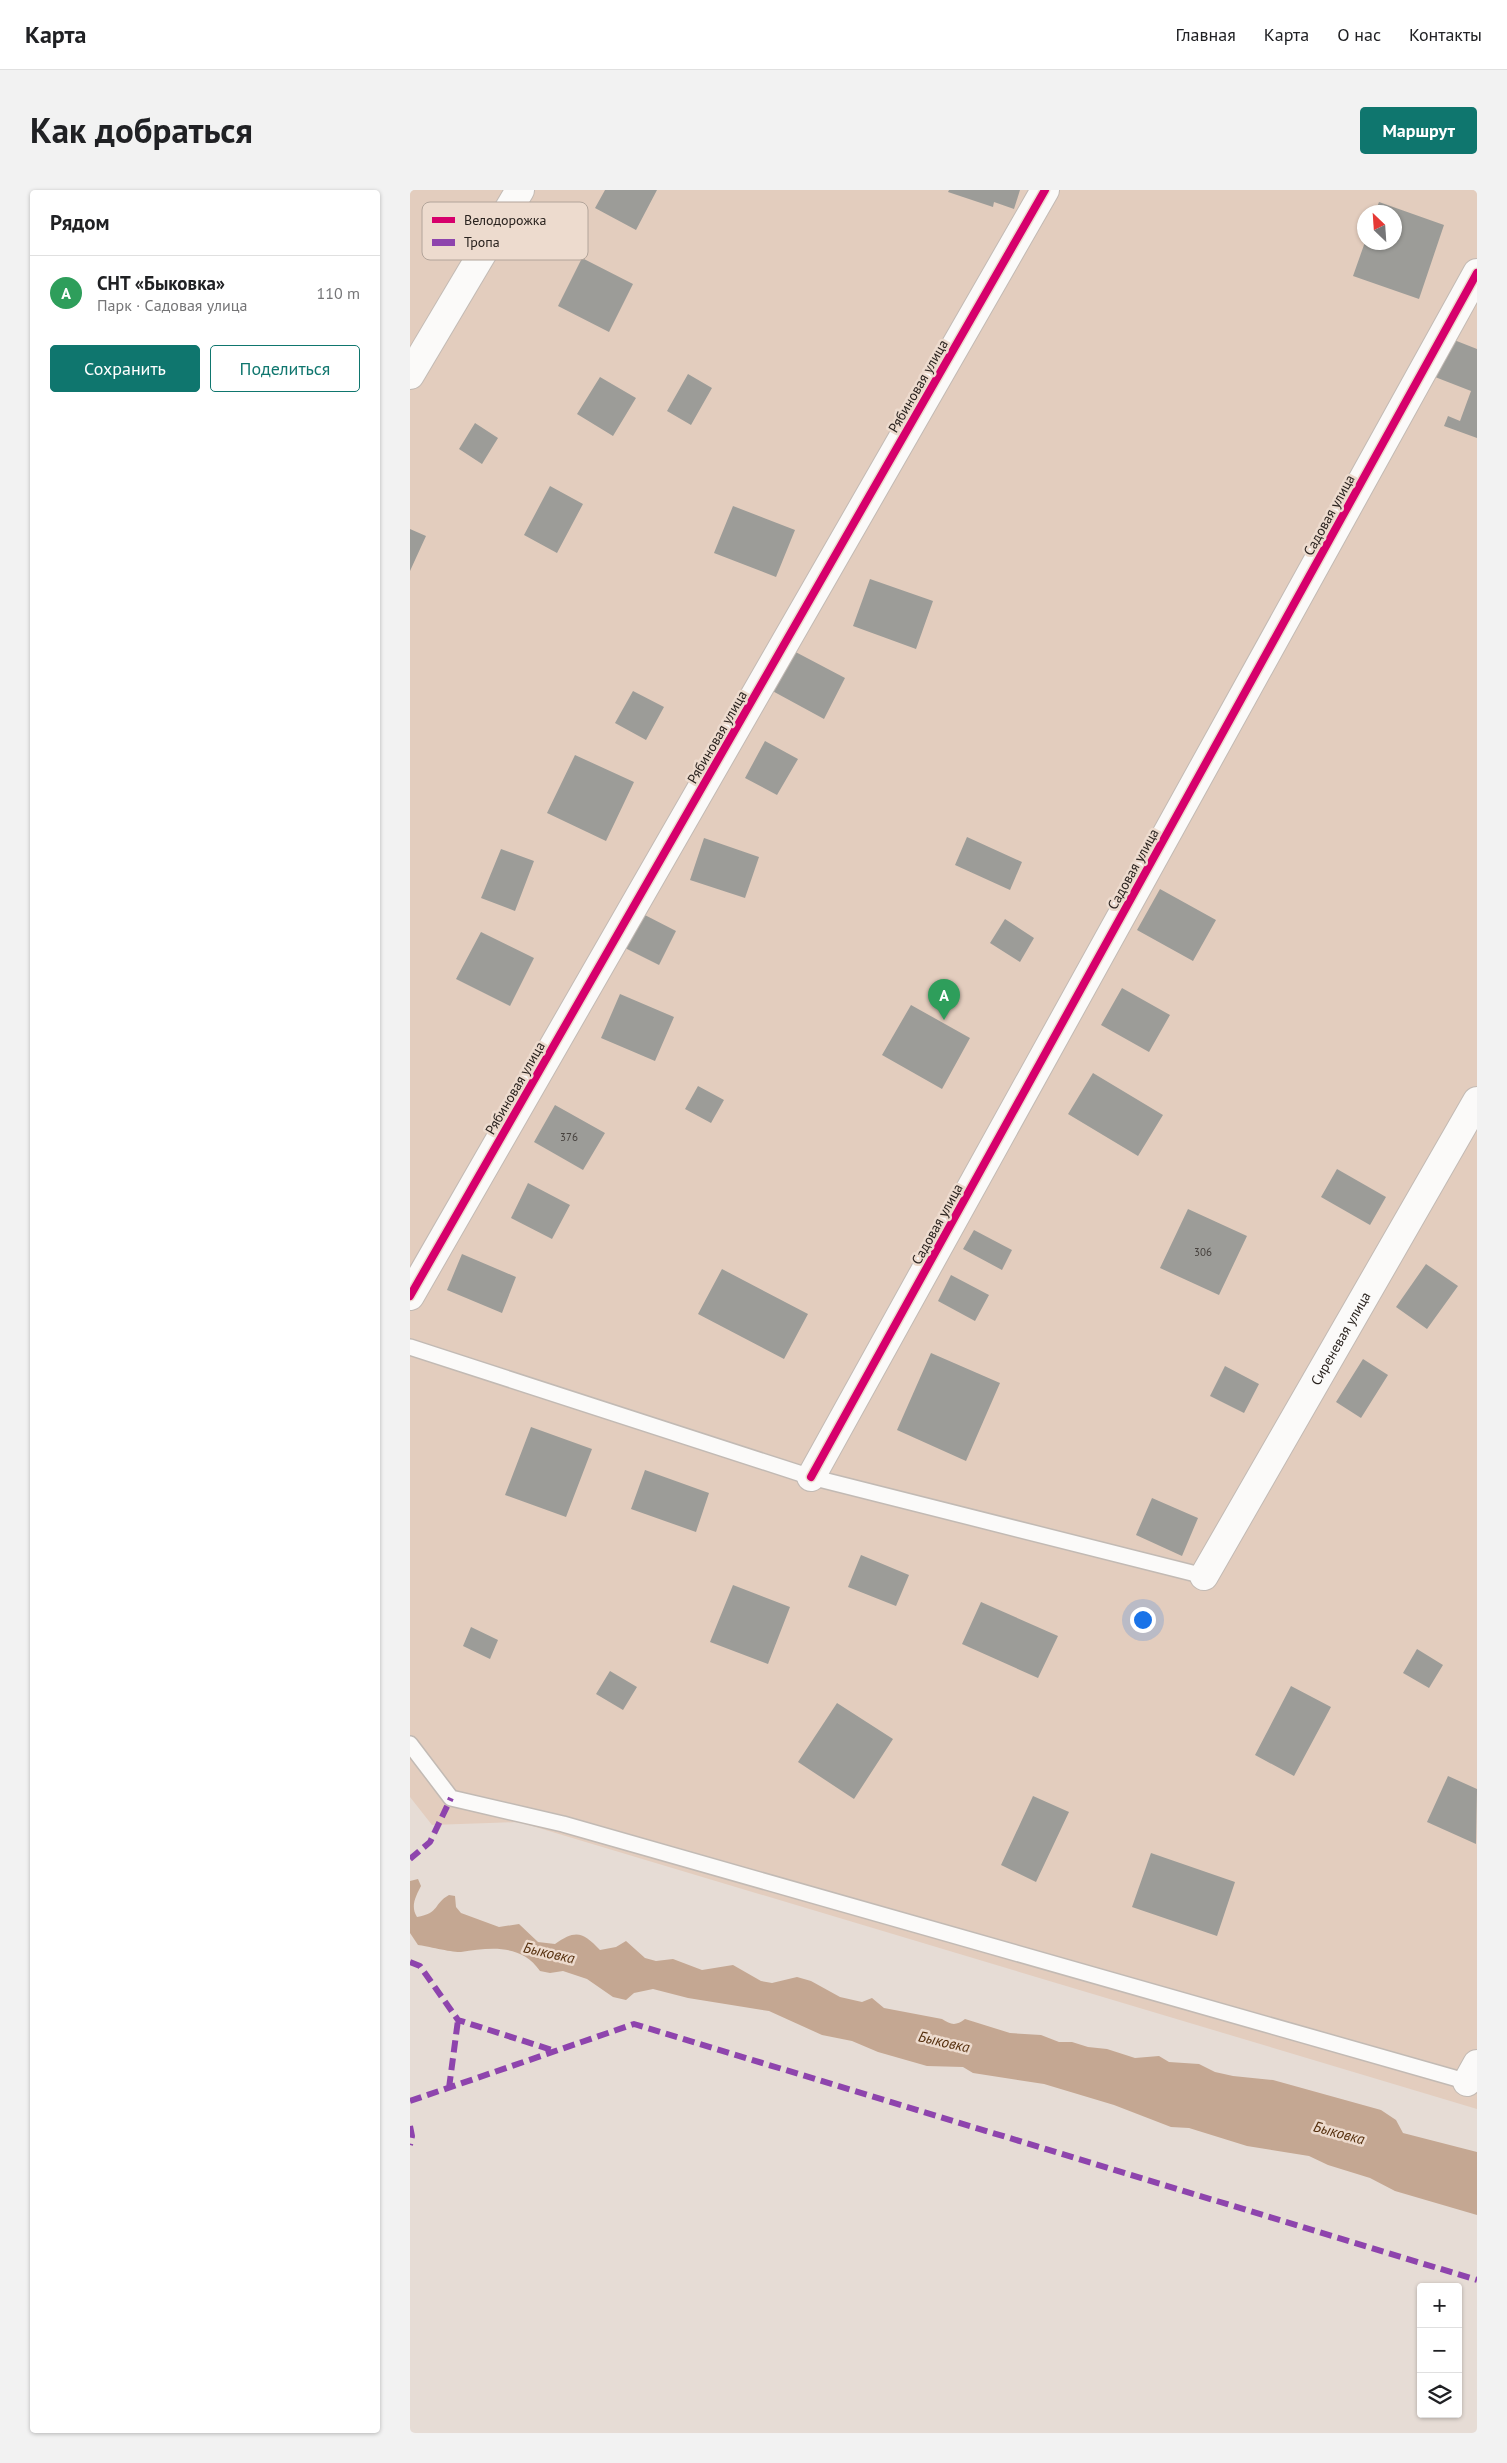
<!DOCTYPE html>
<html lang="ru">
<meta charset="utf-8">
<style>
:root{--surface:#fff;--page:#f2f2f2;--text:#202124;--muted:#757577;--line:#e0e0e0;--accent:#0f766e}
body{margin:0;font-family:"PT Sans",sans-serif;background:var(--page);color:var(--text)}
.controls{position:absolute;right:15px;bottom:15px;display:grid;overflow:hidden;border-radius:5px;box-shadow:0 1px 4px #0004}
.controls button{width:45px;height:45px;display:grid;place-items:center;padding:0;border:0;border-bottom:1px solid var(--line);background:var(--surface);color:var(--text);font:25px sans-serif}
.compass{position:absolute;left:947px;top:15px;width:45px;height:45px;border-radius:50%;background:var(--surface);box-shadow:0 1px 4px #0004;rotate:335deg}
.you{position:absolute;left:732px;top:1429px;width:18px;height:18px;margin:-12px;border:4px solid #fff;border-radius:50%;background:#1a73e8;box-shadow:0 0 0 8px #1a73e833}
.badge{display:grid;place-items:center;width:32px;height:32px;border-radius:50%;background:var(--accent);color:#fff;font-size:16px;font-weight:700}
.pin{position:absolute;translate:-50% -41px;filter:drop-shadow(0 1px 2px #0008)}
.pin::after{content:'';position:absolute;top:26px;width:18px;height:15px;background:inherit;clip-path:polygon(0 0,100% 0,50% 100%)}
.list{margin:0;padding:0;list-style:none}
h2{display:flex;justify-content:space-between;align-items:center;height:65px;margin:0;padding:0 20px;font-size:21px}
h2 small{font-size:16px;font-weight:400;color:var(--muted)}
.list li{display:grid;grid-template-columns:32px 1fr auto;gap:15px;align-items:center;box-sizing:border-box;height:75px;padding:0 20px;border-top:1px solid var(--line)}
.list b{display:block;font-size:19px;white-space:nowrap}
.list p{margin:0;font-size:16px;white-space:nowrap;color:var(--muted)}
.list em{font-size:16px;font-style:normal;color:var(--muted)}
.actions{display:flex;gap:10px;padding:15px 20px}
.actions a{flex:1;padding:11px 0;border:1px solid var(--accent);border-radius:5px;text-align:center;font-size:18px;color:var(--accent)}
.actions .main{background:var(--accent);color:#fff}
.icon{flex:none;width:28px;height:28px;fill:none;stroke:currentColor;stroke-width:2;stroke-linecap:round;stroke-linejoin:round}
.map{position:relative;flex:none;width:1067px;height:2243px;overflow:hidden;border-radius:5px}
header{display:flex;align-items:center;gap:30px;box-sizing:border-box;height:70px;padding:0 25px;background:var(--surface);border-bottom:1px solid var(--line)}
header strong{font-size:24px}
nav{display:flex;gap:28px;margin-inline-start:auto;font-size:18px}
.intro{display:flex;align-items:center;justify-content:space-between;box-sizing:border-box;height:120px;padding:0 30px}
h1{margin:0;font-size:35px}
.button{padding:12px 22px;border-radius:5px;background:var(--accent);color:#fff;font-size:18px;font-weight:700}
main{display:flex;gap:30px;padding:0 30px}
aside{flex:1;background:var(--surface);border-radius:5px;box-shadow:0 1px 4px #0004}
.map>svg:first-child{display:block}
.green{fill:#e3cdbe;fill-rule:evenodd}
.water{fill:#c4a792}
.building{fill:#9c9c98}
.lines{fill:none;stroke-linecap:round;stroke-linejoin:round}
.lane-casing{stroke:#c2bab4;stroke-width:18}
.street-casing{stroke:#c2bab4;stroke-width:30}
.lane{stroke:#fbfaf9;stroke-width:15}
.street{stroke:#fbfaf9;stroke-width:28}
.quiet{stroke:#8e44ad;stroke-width:6;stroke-dasharray:12 6;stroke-linecap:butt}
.cycleway-casing{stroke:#eddbce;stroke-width:11}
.cycleway{stroke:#d6006c;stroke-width:8}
.labels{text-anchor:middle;stroke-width:5;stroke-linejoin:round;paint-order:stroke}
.number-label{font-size:11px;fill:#46413d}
.street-label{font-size:14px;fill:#2a231f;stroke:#eddbce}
.water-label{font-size:15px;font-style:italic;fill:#552f0d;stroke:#eddbce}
.key{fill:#eddbce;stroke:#b2a49a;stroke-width:1}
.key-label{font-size:14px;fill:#2a231f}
</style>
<header>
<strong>Карта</strong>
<nav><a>Главная</a><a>Карта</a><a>О нас</a><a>Контакты</a></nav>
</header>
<div class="intro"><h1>Как добраться</h1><a class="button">Маршрут</a></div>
<main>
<aside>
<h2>Рядом<small></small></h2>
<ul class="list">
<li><span class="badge" style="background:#2e9e5b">A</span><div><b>СНТ «Быковка»</b><p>Парк · Садовая улица</p></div><em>110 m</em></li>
</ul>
<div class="actions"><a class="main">Сохранить</a><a>Поделиться</a></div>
</aside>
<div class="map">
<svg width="1067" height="2243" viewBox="0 0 1067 2243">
<rect width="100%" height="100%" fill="#e6dcd5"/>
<path class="green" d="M0,0H1067V1919L109,1632L22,1635L0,1607ZM954,22H984V52H954Z"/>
<path class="water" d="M8,1689L11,1696C6,1706 0,1716 7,1727C30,1723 23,1714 39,1705L45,1706L46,1717L51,1723L89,1737L109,1734L128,1752L145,1754C166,1739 173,1742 190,1760L206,1757L216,1751L235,1768L246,1771L263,1769L292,1780L323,1775L351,1791L362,1793L387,1787L401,1791L430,1807L452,1812L462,1808L474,1818L532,1829C541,1835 546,1836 555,1829L600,1843L631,1845L649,1852H662L678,1857L697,1859L725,1868L749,1866L759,1872L789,1874L805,1882L823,1886L863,1890L971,1920L986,1930L993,1943L1067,1962V2025L985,2001L960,1988L918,1975L899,1966L837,1956L779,1938L761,1937L704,1915L634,1894L563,1883L553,1877L517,1876L468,1862L442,1851L412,1845L359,1821L278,1808L243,1799L224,1803L216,1810L203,1807L177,1789L153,1781L140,1783L130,1781C111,1753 79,1758 51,1762C44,1763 17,1756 8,1755L0,1743V1691Z"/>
<path class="building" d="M195,0H247L226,40L185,18Z
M539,0H610L604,19L584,12L583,17L538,2Z
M969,12L1034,35L1009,109L943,86L955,52H984V22H965Z
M172,68L223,94L199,142L148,116Z
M1039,148L1067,159V248L1034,236L1038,226L1050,231L1061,201L1025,187Z
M278,184L302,198L281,235L257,221Z
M190,187L226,208L203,246L167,224Z
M65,233L88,248L72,274L49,259Z
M140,296L173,314L147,363L114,345Z
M323,316L385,340L366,387L304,363Z
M0,339L16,346L0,381Z
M460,389L523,411L506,459L443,436Z
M378,458L435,488L414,529L357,498Z
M223,501L254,517L236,550L205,533Z
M355,551L388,569L367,605L335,588Z
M165,565L224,592L196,651L137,623Z
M557,647L612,672L600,700L545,675Z
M294,648L349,667L335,708L280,690Z
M91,659L124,671L105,721L71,708Z
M750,699L806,730L783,771L727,740Z
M229,722L266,741L249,775L211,756Z
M595,729L624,748L610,772L580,753Z
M71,742L124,768L100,816L46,789Z
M712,798L760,825L739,862L691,835Z
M210,804L264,827L245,871L191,848Z
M501,815L560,848L532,899L472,865Z
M683,883L753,925L728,966L658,924Z
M288,896L314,910L301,933L275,919Z
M145,915L195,943L173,980L124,952Z
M927,979L976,1007L960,1035L911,1007Z
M118,993L160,1015L142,1049L101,1028Z
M778,1019L837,1046L809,1105L750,1078Z
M564,1040L602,1060L592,1080L553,1059Z
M52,1064L106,1087L92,1123L37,1100Z
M1016,1074L1048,1096L1017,1139L986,1117Z
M312,1079L398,1124L374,1169L288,1124Z
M541,1085L579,1105L565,1131L528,1111Z
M521,1163L590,1193L556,1271L487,1240Z
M953,1169L978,1185L951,1228L926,1212Z
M815,1176L849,1194L834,1223L800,1206Z
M121,1237L182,1259L156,1327L95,1305Z
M235,1280L299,1303L286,1342L221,1319Z
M742,1308L788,1328L772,1366L726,1345Z
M451,1365L499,1385L486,1416L438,1397Z
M323,1395L380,1417L358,1474L300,1452Z
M571,1412L648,1446L628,1488L552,1454Z
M61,1437L88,1450L80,1469L53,1456Z
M1007,1459L1033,1475L1019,1498L993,1483Z
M200,1481L227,1497L213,1520L186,1504Z
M881,1496L921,1517L884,1586L845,1565Z
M427,1513L483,1549L444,1609L388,1572Z
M1038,1586L1067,1599L1066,1654L1017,1632Z
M623,1606L659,1622L626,1692L591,1675Z
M741,1663L825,1692L807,1746L722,1717Z"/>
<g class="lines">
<g class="lane-casing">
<path id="lane" d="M0,1157L401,1287L794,1386
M0,1554L41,1608L153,1634L1062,1893"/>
</g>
<g class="street-casing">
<g id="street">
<path d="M0,185L110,0"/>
<path d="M0,1106L635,0"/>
<path d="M401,1287L1067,83"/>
<path id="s1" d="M794,1386L1067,911"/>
<path d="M1057,1892L1067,1874"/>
</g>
</g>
<use href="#lane" class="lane"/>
<use href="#street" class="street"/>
<path class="quiet" d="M0,1669L20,1652L41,1608
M0,1772L10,1776L48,1830L145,1861
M39,1898L48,1830
M0,1911L224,1834L1067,2090
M0,1936L2,1946L0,1955"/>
<g class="cycleway-casing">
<path id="cycleway" d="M0,1106L635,0
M401,1287L1067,83"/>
</g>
<use href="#cycleway" class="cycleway"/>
</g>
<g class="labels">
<g class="number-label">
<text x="159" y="951">376</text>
<text x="793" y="1066">306</text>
</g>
<g class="street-label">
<text transform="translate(508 196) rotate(-60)" y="5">Рябиновая улица</text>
<text transform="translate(919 325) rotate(-61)" y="5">Садовая улица</text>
<text transform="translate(307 547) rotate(-60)" y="5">Рябиновая улица</text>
<text transform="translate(723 679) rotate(-61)" y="5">Садовая улица</text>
<text transform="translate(105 898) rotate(-60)" y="5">Рябиновая улица</text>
<text transform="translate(527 1034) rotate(-61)" y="5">Садовая улица</text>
<text dy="5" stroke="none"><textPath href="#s1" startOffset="274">Сиреневая улица</textPath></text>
</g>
<g class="water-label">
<text transform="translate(139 1763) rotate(13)" y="5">Быковка</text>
<text transform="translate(534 1852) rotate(13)" y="5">Быковка</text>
<text transform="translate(929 1943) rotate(15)" y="5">Быковка</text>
</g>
</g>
<rect x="12" y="12" width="166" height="58" rx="8" class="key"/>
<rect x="22" y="27" width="23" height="6" fill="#d6006c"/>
<rect x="22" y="49" width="23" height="7" fill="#8e44ad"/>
<g class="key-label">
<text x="54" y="35">Велодорожка</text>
<text x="54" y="57">Тропа</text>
</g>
</svg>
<div class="controls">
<button>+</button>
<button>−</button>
<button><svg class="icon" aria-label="layers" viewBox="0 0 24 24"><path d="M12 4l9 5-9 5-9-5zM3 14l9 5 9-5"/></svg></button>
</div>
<svg class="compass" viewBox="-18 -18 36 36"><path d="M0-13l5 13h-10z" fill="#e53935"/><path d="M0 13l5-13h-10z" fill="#757577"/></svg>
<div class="you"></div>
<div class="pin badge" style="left:534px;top:830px;background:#2e9e5b">A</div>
</div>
</main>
